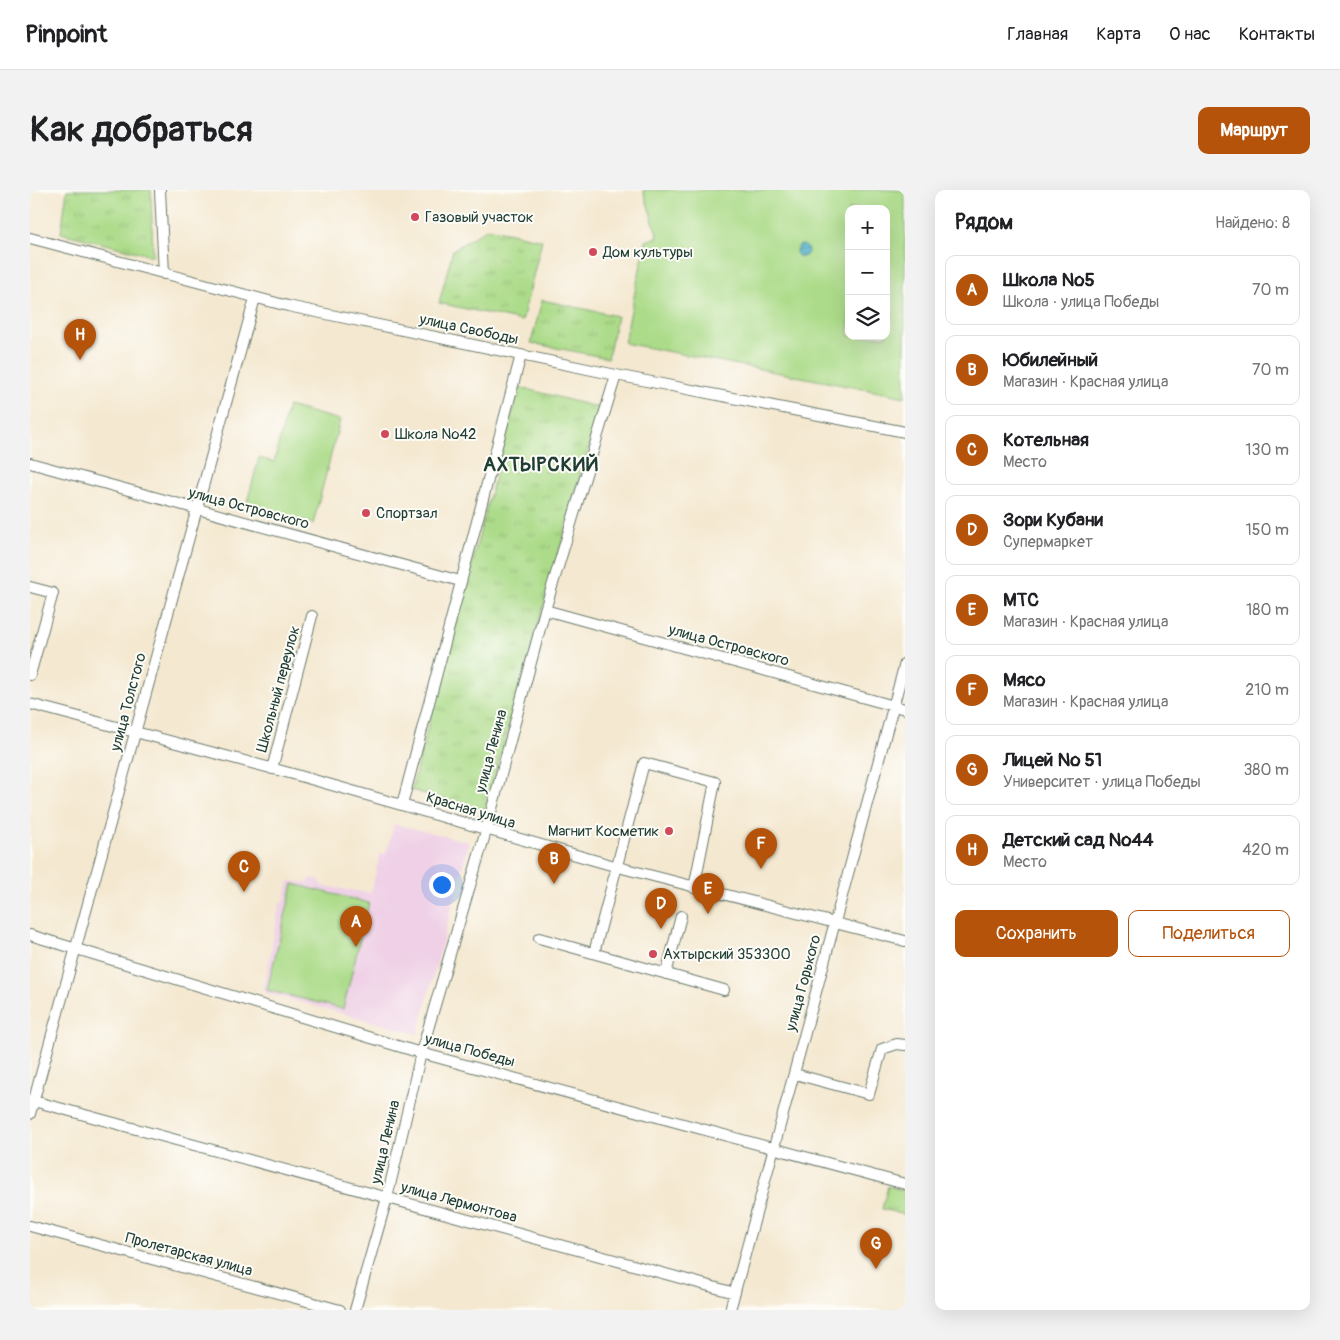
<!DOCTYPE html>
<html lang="ru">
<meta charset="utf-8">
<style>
:root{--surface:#fff;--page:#f2f2f2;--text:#202124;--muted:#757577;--line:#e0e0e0;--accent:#b45309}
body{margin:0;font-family:Pangolin,sans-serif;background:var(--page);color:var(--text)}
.controls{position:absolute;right:15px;top:15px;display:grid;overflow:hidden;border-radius:10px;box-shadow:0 5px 20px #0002}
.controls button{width:45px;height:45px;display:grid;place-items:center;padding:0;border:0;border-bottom:1px solid var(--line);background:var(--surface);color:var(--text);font:25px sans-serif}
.you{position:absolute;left:411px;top:694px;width:18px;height:18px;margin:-12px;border:4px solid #fff;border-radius:50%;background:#1a73e8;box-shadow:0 0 0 8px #1a73e833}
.badge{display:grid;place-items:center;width:32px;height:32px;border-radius:50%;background:var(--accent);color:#fff;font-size:16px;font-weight:700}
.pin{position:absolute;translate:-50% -41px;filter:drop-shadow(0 1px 2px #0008)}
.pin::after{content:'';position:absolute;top:26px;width:18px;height:15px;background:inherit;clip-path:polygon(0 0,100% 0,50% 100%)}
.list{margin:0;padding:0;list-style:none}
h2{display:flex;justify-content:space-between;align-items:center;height:65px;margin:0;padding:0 20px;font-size:21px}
h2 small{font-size:16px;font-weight:400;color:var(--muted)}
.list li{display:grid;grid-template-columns:32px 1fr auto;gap:15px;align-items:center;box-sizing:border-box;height:70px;margin:0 10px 10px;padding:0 10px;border:1px solid var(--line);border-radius:10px}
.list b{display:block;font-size:19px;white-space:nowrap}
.list p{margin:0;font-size:16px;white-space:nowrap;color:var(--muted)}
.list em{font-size:16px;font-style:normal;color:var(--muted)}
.actions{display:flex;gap:10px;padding:15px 20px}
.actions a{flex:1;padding:11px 0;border:1px solid var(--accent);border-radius:10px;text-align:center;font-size:18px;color:var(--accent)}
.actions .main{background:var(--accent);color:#fff}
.icon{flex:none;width:28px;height:28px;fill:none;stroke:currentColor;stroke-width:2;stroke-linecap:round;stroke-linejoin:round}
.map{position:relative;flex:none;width:875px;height:1120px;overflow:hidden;border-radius:10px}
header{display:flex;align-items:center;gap:30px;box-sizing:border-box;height:70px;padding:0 25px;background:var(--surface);border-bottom:1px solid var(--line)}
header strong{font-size:24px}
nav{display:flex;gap:28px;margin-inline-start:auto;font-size:18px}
.intro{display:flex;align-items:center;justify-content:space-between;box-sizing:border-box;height:120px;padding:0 30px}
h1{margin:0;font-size:35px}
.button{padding:12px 22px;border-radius:10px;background:var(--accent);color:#fff;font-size:18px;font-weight:700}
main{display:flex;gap:30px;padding:0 30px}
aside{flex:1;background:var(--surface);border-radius:10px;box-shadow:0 5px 20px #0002}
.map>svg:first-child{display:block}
.built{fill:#efd0e6}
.grass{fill:url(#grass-tufts);stroke:#668c5e}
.pitch{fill:#acdb89;stroke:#668c5e;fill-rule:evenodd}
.water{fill:url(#water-rules);stroke:#34767e}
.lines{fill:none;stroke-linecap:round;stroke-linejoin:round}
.minor-casing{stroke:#6a796b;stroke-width:12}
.minor{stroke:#fff;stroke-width:10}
.poi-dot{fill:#d1495b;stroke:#fdfcf7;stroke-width:2}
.labels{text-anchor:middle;stroke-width:4;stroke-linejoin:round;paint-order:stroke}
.poi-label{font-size:15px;fill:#1f3d34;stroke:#fdfcf7;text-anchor:start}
.street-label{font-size:15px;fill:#1f3d34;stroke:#fdfcf7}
.district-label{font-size:20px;font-weight:bold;letter-spacing:1px;fill:#1f3d34;stroke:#fdfcf7}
</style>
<header>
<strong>Pinpoint</strong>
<nav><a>Главная</a><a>Карта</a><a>О нас</a><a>Контакты</a></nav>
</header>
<div class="intro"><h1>Как добраться</h1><a class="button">Маршрут</a></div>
<main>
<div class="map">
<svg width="875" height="1120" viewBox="0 0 875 1120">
<defs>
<pattern id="grass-tufts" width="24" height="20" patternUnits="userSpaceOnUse" patternTransform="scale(1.25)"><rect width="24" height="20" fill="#acdb89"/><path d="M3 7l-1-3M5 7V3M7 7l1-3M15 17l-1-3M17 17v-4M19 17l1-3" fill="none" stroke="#94bd77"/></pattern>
<pattern id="water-rules" width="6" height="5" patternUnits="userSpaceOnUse" patternTransform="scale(1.25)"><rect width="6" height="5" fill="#4aafc9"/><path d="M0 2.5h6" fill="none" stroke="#3d90a4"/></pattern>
</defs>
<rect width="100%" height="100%" fill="#fdfcf7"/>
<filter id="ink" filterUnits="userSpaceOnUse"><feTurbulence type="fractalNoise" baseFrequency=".02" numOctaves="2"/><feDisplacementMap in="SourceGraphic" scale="10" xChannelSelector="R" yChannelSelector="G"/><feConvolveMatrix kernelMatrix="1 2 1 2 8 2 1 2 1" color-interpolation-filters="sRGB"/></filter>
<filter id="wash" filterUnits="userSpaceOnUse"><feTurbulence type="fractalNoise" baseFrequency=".0096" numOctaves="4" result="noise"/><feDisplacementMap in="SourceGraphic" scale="20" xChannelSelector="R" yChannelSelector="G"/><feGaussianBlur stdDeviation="1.12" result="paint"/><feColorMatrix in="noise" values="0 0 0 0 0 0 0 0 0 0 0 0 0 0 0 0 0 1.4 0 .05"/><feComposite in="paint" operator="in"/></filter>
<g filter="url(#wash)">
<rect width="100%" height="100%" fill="#f4e8d0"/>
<path class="built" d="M364,634L439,652L388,844L233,802L250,713L254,712L259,691L278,693L280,688L289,689L292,696L341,703L350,664H356Z"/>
<path class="grass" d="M37,0H121L123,66L31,43Z
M458,38L512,50L492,131L409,113L423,60Z
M512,110L587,126L578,168L501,153Z
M489,197L570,218L455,620L381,600Z
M858,996L875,1001V1025L852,1019Z"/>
<path class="pitch" d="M613,0H875V207L594,153L616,51L628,47ZM819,19H856V146H819Z
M258,216L310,230L283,334L216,316L229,268L244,272Z
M263,694L339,713L313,819L237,800Z"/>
<path class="water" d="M766 61a6 6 0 1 1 12 0a6 6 0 1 1-12 0Z"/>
</g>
<g filter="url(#ink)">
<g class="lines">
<g class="minor-casing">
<path id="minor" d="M130,0L134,84
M0,48L258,116L586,185L875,242
M0,273L430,391
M0,397L23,403L0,485
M515,420L875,519
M0,514L263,584L588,677L875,751
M242,579L282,426
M372,615L491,165
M0,745L391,863L875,994
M509,748L694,800
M564,763L614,573L685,592L664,698
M636,784L651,726
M765,884L839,904L852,859L867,854L875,855
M0,910L705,1103
M0,924L225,108
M0,1036L310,1120
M325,1120L357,1008L391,863L456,641L515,420L586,185
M700,1120L875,473"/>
</g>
<use href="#minor" class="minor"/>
</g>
</g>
<g class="poi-dot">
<circle cx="385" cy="27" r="5"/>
<circle cx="563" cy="62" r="5"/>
<circle cx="355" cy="244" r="5"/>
<circle cx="336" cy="323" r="5"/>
<circle cx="639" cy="641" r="5"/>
<circle cx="623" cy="764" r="5"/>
</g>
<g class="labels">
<g class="poi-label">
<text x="395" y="32">Газовый участок</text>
<text x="573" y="67">Дом культуры</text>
<text x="365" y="249">Школа №42</text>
<text x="346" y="328">Спортзал</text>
<text x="629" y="646" text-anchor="end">Магнит Косметик</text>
<text x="633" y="769">Ахтырский 353300</text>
</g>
<g class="street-label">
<text transform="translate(439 139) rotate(12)" y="5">улица Свободы</text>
<text transform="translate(219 318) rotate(15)" y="5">улица Островского</text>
<text transform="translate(699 455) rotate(15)" y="5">улица Островского</text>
<text transform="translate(248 499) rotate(-75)" y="5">Школьный переулок</text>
<text transform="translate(98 512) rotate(-75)" y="5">улица Толстого</text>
<text transform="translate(461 561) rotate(-75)" y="5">улица Ленина</text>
<text transform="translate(441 620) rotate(17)" y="5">Красная улица</text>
<text transform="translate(773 793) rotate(-75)" y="5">улица Горького</text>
<text transform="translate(440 860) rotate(15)" y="5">улица Победы</text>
<text transform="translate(355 952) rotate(-77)" y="5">улица Ленина</text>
<text transform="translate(429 1012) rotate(15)" y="5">улица Лермонтова</text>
<text transform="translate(159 1064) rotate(15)" y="5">Пролетарская улица</text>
</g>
<g class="district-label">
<text x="511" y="281">АХТЫРСКИЙ</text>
</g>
</g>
</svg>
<div class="controls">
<button>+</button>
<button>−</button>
<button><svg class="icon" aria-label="layers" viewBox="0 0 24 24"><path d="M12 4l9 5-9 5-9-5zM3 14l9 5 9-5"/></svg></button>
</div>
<div class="you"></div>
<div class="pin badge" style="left:326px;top:757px">A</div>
<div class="pin badge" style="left:524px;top:694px">B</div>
<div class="pin badge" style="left:214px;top:702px">C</div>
<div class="pin badge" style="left:631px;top:739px">D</div>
<div class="pin badge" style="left:678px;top:724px">E</div>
<div class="pin badge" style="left:731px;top:679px">F</div>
<div class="pin badge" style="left:846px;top:1079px">G</div>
<div class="pin badge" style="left:50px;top:170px">H</div>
</div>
<aside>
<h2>Рядом<small>Найдено: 8</small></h2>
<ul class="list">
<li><span class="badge">A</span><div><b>Школа №5</b><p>Школа · улица Победы</p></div><em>70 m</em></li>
<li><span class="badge">B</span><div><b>Юбилейный</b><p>Магазин · Красная улица</p></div><em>70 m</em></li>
<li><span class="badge">C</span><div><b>Котельная</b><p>Место</p></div><em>130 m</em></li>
<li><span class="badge">D</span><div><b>Зори Кубани</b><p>Супермаркет</p></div><em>150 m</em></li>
<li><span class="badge">E</span><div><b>МТС</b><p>Магазин · Красная улица</p></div><em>180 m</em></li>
<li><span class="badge">F</span><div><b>Мясо</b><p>Магазин · Красная улица</p></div><em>210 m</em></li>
<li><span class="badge">G</span><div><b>Лицей № 51</b><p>Университет · улица Победы</p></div><em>380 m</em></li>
<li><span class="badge">H</span><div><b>Детский сад №44</b><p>Место</p></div><em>420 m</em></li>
</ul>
<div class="actions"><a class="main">Сохранить</a><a>Поделиться</a></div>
</aside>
</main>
